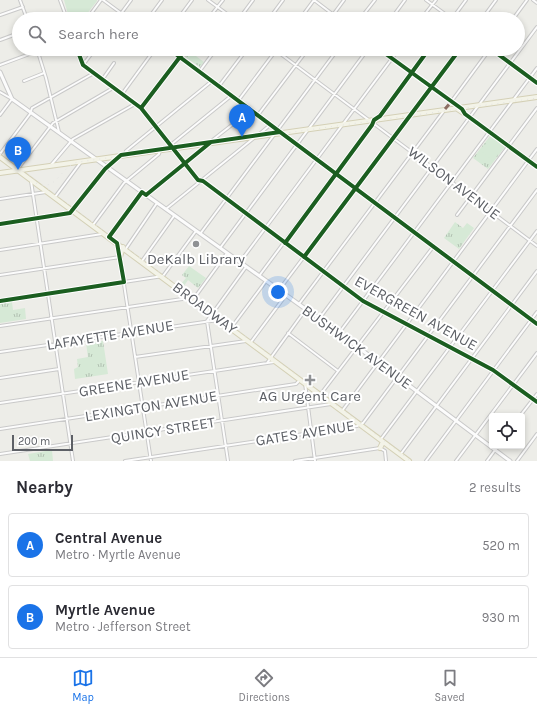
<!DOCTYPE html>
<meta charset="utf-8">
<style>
:root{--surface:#fff;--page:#f2f2f3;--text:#2b2b33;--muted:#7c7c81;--line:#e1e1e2;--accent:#1a73e8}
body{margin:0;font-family:Karla,sans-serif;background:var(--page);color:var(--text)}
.controls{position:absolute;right:12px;bottom:12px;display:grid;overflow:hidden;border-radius:4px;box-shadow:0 2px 6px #0003}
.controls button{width:36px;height:36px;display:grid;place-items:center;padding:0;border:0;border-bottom:1px solid var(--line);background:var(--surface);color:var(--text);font:20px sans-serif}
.scale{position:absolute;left:12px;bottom:10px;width:61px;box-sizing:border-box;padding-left:4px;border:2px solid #5d6066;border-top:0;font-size:11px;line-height:14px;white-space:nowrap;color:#5d6066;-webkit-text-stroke:3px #fff;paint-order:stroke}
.you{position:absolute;left:278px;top:292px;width:14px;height:14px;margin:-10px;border:3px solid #fff;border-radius:50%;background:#1a73e8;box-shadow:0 0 0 6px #1a73e833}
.badge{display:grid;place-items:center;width:26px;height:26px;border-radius:50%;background:var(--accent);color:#fff;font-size:13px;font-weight:700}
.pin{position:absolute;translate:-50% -33px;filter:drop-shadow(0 1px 2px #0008)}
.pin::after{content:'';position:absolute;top:21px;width:14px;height:12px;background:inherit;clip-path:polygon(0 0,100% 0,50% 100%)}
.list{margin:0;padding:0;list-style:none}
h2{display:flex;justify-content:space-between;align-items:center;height:52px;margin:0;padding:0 16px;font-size:17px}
h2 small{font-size:13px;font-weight:400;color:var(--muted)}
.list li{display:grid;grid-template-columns:26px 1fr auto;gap:12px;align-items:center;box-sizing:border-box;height:64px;margin:0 8px 8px;padding:0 8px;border:1px solid var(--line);border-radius:4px}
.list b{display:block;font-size:15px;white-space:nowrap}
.list p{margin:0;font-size:13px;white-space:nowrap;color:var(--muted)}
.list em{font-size:13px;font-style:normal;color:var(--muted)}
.icon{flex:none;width:22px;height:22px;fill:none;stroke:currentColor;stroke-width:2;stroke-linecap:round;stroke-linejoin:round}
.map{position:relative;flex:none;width:537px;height:461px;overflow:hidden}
.search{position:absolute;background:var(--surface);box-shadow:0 2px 6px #0003;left:12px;right:12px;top:12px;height:44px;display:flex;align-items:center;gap:10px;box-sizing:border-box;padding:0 14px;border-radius:22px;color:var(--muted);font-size:15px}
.sheet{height:196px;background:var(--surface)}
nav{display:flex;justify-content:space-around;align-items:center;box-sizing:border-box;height:56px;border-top:1px solid var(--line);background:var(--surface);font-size:11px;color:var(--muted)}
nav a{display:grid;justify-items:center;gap:2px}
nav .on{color:var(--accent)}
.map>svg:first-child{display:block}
.grass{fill:url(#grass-tufts)}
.pitch{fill:#d6e9d6}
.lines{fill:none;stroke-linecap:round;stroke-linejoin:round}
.street-casing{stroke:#c9c9c9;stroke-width:4}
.secondary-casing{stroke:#cacaca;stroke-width:5}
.primary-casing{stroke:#d4d0b6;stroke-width:6}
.street{stroke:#fcfcfc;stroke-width:2}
.secondary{stroke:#fcfcfc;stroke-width:3}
.primary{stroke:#f3f3e8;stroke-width:4}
.rail{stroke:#e4e4e3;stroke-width:1;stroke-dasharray:1 5;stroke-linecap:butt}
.quiet{stroke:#8d6e63;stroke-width:3;stroke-dasharray:6 3;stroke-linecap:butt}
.cycleway-casing{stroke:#fff;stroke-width:6}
.cycleway{stroke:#1b5e20;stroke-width:4}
.poi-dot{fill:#8f9194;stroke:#fff;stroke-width:1.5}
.labels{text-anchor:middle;stroke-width:4;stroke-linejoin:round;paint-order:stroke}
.street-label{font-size:15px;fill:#5d6066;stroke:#fff}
.poi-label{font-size:15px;fill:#5d6066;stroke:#fff}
</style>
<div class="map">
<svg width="537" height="461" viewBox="0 0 537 461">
<defs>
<pattern id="grass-tufts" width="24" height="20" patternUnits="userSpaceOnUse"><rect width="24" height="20" fill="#d6e9d6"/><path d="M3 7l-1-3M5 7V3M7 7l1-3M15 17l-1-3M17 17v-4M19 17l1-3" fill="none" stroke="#b1c0b1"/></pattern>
</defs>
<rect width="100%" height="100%" fill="#edede8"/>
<path class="grass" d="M190,49H200L196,56L204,62L200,67L185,57Z
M490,136L505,147L488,169L473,158Z
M455,222L463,228L467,223L474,228L459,249L444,238Z
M189,266L206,278L198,288L188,280L184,286L180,285L186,278L182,275Z
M12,302L13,310L25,308L26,319L0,323V304Z
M103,341L108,374L75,379L74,369L78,367L77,359L88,357L86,343Z
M52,450L53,461H30L28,454Z"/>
<path class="pitch" d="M64,0H97V1L83,19L69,18Z
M490,142H494L503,147L494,160H492L480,150L484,145Z"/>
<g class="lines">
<g class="street-casing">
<path id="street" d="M20,0L27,19
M60,0L67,19
M103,0L129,19
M208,0L234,19
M314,0L339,19
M426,0L452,19
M533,0L537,3
M0,15L23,7
M87,19L101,0
M117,19L131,0
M148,19L162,0
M178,19L192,0
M208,19L223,0
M239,19L253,0
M269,19L283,0
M300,19L314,0
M330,19L344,0
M360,19L375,0
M391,19L405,0
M421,19L436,0
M452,19L466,0
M482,19L496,0
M513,19L527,0
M0,40L19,33
M37,49L46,78L59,132
M77,49L83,65L141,108L198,180L203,181L363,301L493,370L537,402
M169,49L537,324
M274,49L537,246
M379,49L458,107
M491,49L537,83
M0,65L43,49
M83,65L95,49
M199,72L216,49
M102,80L114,63
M24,81L44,73
M219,86L247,49
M0,92L12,99L0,115
M122,94L155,49
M238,101L277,49
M451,102L490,49
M141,108L186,49
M466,114L537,167
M258,115L308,49
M377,118L429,49
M257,136L270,125
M210,142L251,110
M172,146L173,143L231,96
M0,154L30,114L32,108L94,73
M125,154L126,151L212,81
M51,165L73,139L135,104
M17,170L53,123L113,88
M31,181L73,461
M146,195L207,145
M55,197L81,162
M0,199L46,192
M166,209L254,138
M457,215L537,108
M0,224L70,213L105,169L118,157
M93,225L124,183L159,154L160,150
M200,234L338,49
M109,237L142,192
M118,245L151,461
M220,248L368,49
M0,250L102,234
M125,250L157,203
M142,261L174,216
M240,262L399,49
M0,275L120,257
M259,276L373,123
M279,290L460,49
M191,299L195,297L227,253
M0,301L163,276L196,231
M299,304L443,112
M319,319L537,27
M207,321L228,461
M207,321L246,267
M0,326L189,298
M231,328L266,281
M288,333L338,371
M339,333L537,68
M251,342L286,295
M0,352L218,320
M135,357L246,341
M267,363L306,309
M0,378L59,369
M305,383L315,461
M320,395L433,247
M0,403L274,362
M342,411L537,149
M520,416L537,394
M0,429L296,384L300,380
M381,439L537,231
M0,454L331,404
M400,455L537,271
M125,461L357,426L363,423L537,190
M295,461L380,448L385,451L386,461
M426,461L537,312
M456,461L537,353
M487,461L498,446
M517,461L537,434"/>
</g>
<g class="secondary-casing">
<path id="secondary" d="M0,72L12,99L339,333L510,461"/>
</g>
<g class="primary-casing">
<path id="primary" d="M456,108L465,114
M0,157L409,461
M0,173L537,97
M120,257L123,247
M380,448L383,442"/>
</g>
<use href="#street" class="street"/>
<use href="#secondary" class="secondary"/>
<use href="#primary" class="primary"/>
<path class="rail" d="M0,153L411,461
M36,183C57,193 60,166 78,162L537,98"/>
<path class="quiet" d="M445,109L451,102"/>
<g class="cycleway-casing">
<path id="cycleway" d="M77,49L83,65L141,108L198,180L203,181L363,301L493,370L537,402
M169,49L537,324
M379,49L462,109L465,114L537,167
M491,49L537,83
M141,108L186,49
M0,224L70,213L105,169L121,155L280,132
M285,243L372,125L374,120L380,116L429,49
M304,257L460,49
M0,301L124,282L117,243L109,237L142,192L146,195L211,142"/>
</g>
<use href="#cycleway" class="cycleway"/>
</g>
<g class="poi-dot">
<circle cx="196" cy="244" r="4"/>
<path d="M308 374h4v4h4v4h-4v4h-4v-4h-4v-4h4z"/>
</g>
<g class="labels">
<g class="street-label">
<text transform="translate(454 183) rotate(37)" y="5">WILSON AVENUE</text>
<text transform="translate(205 308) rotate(37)" y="5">BROADWAY</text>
<text transform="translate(416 313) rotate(29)" y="5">EVERGREEN AVENUE</text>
<text transform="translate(110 335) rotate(-9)" y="5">LAFAYETTE AVENUE</text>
<text transform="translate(357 347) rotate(36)" y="5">BUSHWICK AVENUE</text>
<text transform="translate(134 383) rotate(-9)" y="5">GREENE AVENUE</text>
<text transform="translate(151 406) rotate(-9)" y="5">LEXINGTON AVENUE</text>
<text transform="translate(163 430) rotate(-9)" y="5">QUINCY STREET</text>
<text transform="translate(305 433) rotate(-9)" y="5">GATES AVENUE</text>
</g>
<g class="poi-label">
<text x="196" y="264">DeKalb Library</text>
<text x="310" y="401">AG Urgent Care</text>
</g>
</g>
</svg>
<div class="controls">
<button><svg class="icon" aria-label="locate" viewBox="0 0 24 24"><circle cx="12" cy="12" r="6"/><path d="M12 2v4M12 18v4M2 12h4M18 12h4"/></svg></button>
</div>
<div class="scale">200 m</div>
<div class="you"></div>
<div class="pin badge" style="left:242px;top:137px">A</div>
<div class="pin badge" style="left:18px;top:170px">B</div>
<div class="search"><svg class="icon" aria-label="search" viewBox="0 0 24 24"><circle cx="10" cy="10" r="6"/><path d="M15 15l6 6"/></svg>Search here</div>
</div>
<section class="sheet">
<h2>Nearby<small>2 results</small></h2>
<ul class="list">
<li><span class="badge">A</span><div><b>Central Avenue</b><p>Metro · Myrtle Avenue</p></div><em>520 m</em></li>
<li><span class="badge">B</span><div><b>Myrtle Avenue</b><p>Metro · Jefferson Street</p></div><em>930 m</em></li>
</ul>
</section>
<nav>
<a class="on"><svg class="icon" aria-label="map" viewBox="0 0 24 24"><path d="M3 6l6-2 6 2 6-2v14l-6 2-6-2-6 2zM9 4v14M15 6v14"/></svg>Map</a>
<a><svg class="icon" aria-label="directions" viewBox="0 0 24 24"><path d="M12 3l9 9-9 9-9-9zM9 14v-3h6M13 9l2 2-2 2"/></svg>Directions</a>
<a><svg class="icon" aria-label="saved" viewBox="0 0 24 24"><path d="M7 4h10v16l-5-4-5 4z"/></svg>Saved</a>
</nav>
